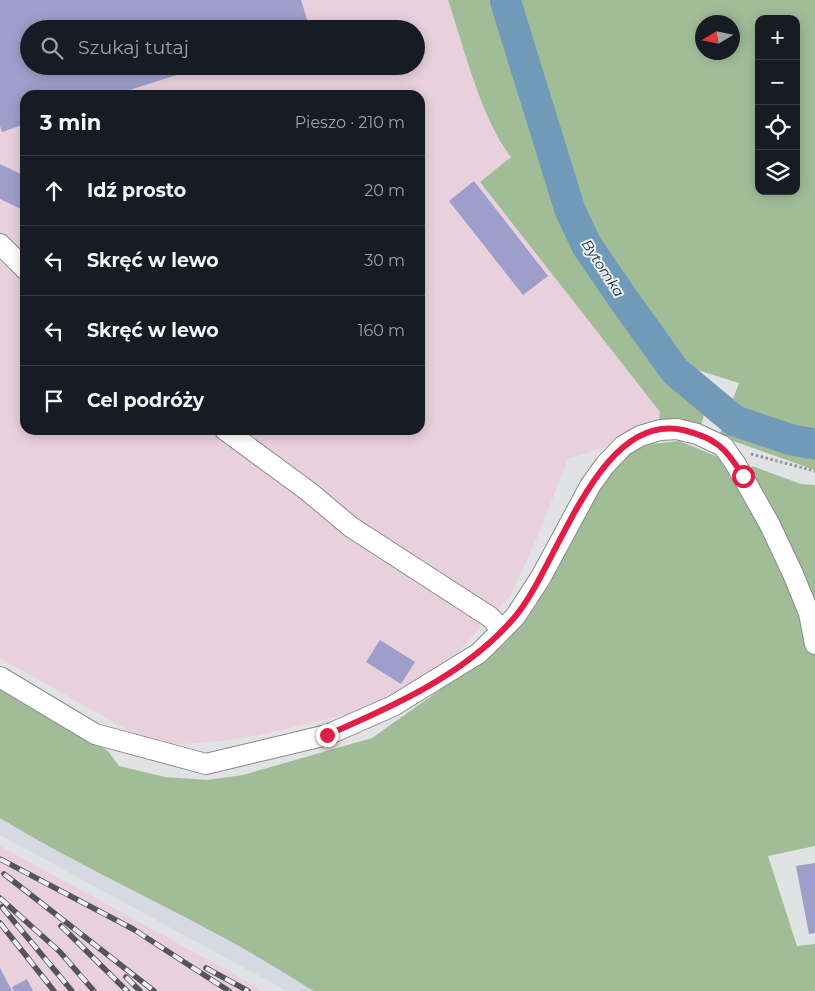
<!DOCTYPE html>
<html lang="pl">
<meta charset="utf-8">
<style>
:root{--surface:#171b24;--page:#20242c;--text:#f1f3f6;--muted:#9ea1a6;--line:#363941}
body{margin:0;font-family:Montserrat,sans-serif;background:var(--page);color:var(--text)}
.controls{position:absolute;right:15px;top:15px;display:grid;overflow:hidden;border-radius:10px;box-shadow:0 2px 12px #0003}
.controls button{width:45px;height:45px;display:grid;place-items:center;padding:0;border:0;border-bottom:1px solid var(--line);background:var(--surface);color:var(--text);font:25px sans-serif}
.compass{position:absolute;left:695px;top:15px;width:45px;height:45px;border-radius:50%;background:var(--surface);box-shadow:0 2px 12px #0003;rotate:260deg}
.stop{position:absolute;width:15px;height:15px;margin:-11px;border:4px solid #e11d48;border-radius:50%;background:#fff}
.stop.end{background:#e11d48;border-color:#fff;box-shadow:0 1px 5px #0008}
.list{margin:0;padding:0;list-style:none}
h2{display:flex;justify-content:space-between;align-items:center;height:65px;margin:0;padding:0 20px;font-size:21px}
h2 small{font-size:16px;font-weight:400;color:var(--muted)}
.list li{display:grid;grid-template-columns:32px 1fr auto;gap:15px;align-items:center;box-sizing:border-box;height:70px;padding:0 20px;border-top:1px solid var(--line)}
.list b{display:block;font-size:19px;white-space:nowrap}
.list em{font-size:16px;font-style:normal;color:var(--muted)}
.icon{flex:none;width:28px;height:28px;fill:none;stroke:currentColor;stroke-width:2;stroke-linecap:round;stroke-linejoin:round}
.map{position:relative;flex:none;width:815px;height:991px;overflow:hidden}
.search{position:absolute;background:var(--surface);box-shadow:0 2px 12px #0003;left:20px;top:20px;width:405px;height:55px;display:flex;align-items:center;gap:12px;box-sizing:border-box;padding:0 18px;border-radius:28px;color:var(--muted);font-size:19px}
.panel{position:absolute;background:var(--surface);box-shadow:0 2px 12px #0003;left:20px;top:90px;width:405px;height:345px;border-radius:15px}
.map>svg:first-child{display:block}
.built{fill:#d6d9e2}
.industrial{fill:#e8d0dc;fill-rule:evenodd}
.green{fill:#a0bd98;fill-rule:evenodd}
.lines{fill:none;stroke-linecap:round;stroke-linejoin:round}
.river{stroke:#719ab8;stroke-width:31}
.building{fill:#9d9eca}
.minor-casing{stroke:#898a8b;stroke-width:22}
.path{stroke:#949596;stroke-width:3;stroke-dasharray:2.5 2.5;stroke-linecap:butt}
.minor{stroke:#fff;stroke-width:20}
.rail-casing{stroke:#545556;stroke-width:5.5}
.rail{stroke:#eeeff1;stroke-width:4;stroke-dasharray:11;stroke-linecap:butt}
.route{stroke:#e11d48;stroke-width:6}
.labels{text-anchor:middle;stroke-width:4;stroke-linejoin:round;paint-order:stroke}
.water-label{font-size:14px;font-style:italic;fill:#0d3046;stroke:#eeeff1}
</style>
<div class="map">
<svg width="815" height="991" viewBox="0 0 815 991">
<rect width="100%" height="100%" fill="#e1e2e3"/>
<path class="built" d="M0,818L275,966L313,991H287L0,835Z"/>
<path class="industrial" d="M0,0H448L480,95L500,143L511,157L480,182L660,412L658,430L568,459L539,533L511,595L447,664L361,711L260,735L221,741L169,745L135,734L0,658ZM29,29H416V66H29ZM25,95H420V430H25Z
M0,846L201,956L263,991H0Z"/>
<path class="green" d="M448,0H489L560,218L578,254L680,388L706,406L701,427L658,430L660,412L480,182L511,157C481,119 464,47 448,0Z
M515,0H815V470L719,436L739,383L691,368L608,261L580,212L572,179ZM759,19H796V191H759ZM702,22H732V52H702Z
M679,441L726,460L744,484L752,466L801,484L815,485V846L768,856L797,946L815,944V991H313C214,925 102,880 0,818V684L108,751L119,766L165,777L207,780L243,775L372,738L502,646L532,611L558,565L593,493L631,450L651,444Z"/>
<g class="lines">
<path class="river" d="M505,0L570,210L587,246L624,300L675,371L735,421L792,440L815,444"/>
</g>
<path class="building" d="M0,0H301L310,29H29V66L202,67L114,95H25V124L2,132L0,126Z
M0,164L25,176V200L21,209L0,199Z
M474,181L548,276L523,295L449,201Z
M380,640L415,662L401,684L366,662Z
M815,863V933L809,934L796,866Z
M0,968L12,991H0Z
M27,979L33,991H14L12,987Z"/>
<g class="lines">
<g class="minor-casing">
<path id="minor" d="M0,244L25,269
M225,430L308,491L351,527L490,617L502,630
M0,677L95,734L206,764L327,735L393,706L479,653L515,617L541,577L590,486L605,465L623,446L640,436L660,430L677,429L697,434L723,446L735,463L770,525L793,574L809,613L815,644"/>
</g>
<path class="path" d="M751,454L815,471"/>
<use href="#minor" class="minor"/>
<g class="rail-casing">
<path id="rail" d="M0,859L133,929L229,991
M4,874L154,991
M0,898L60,952L94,991
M2,907L72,991
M0,923L54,991
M61,926L127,991
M206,968L248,991
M126,977L140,991"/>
</g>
<use href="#rail" class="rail"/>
</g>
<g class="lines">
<path class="route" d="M327,735C394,706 466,674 514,618C558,568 597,411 683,430C716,438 726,448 743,476"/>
</g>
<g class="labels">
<g class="water-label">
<text transform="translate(603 268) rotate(57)" y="5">Bytomka</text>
</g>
</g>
</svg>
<div class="controls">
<button>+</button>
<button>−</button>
<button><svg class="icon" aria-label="locate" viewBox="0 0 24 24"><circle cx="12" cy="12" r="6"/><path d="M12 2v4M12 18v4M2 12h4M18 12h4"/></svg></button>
<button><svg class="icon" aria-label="layers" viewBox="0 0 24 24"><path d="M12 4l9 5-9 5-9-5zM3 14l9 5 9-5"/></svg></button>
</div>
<svg class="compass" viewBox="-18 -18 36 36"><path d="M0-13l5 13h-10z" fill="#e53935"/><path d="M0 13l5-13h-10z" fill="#9ea1a6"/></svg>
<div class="stop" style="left:743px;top:476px"></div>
<div class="stop end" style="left:327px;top:735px"></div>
<div class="search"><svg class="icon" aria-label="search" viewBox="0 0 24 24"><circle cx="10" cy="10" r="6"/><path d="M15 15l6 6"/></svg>Szukaj tutaj</div>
<section class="panel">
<h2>3 min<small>Pieszo · 210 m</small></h2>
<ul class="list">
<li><svg class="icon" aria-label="ahead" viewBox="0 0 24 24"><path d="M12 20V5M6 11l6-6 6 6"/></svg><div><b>Idź prosto</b></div><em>20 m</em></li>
<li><svg class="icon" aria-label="left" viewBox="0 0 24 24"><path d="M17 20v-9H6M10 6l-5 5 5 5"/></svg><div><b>Skręć w lewo</b></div><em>30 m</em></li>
<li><svg class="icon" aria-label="left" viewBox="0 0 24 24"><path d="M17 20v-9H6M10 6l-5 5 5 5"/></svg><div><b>Skręć w lewo</b></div><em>160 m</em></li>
<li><svg class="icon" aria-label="arrive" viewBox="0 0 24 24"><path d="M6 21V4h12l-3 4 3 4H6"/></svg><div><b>Cel podróży</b></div></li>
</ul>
</section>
</div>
